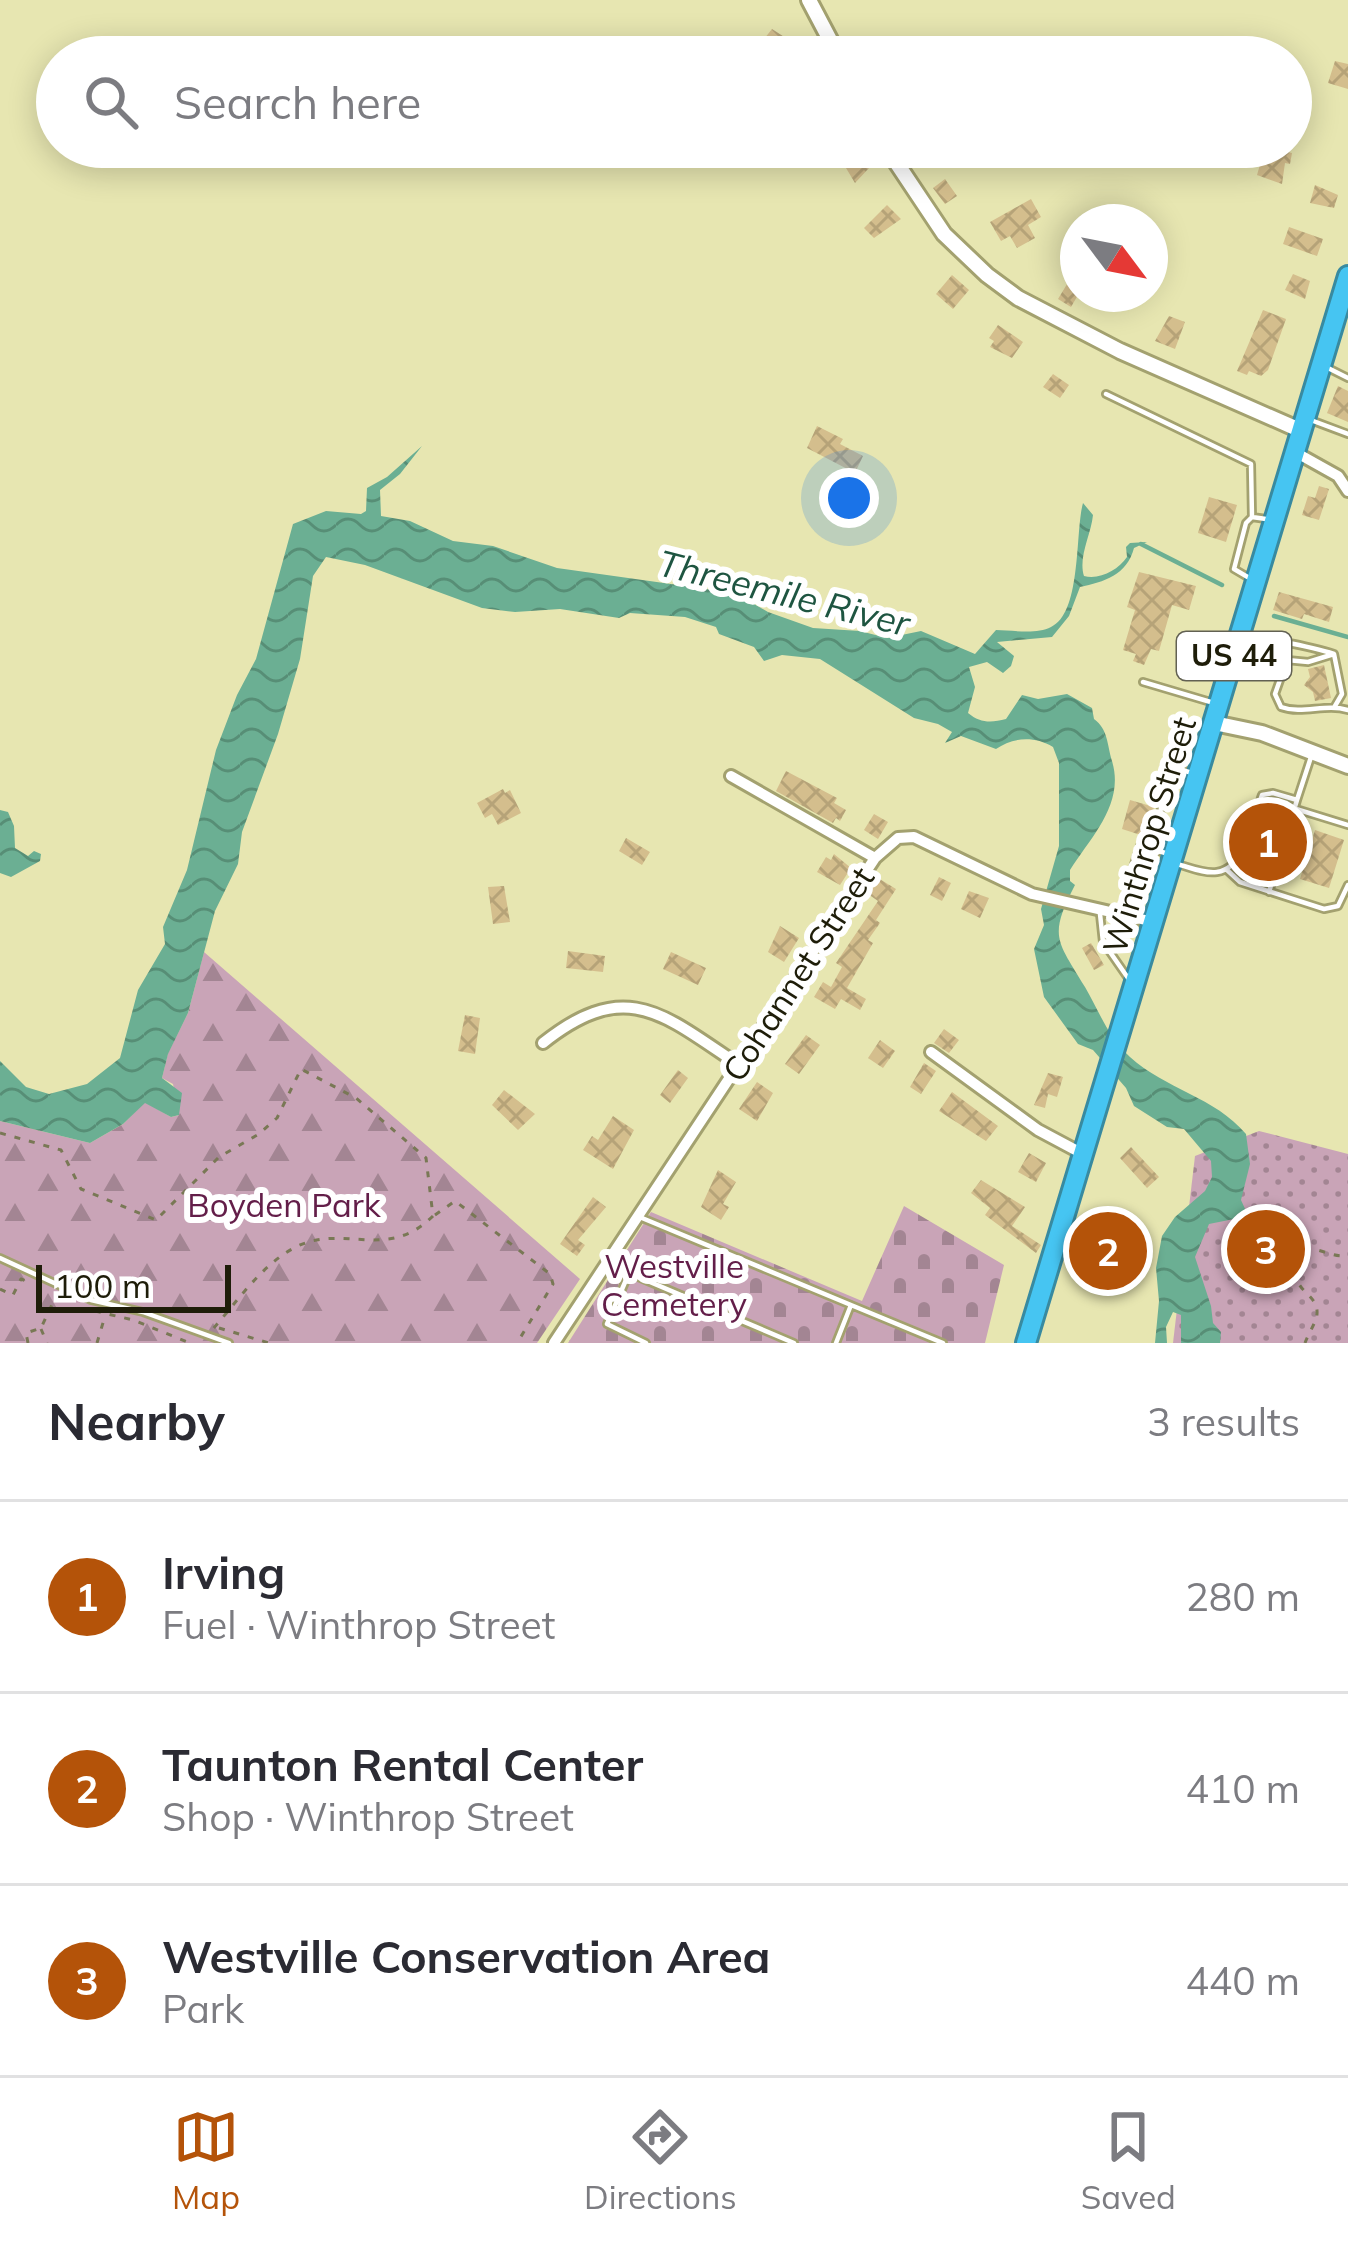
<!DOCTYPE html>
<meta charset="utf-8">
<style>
:root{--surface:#fff;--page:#f2f2f3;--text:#2b2b33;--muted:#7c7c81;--line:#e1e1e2;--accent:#b45309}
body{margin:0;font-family:Mulish,sans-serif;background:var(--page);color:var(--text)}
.compass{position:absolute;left:1060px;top:204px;width:108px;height:108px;border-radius:50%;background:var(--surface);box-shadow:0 6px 30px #0003;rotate:122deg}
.scale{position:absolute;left:36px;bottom:30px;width:195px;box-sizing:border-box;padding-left:12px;border:6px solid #1e1d09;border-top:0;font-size:33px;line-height:42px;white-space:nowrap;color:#1e1d09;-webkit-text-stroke:9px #fff;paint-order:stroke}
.you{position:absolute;left:849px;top:498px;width:42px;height:42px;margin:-30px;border:9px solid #fff;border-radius:50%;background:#1a73e8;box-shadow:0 0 0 18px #1a73e833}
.badge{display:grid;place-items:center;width:78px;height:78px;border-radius:50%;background:var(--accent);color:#fff;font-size:39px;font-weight:700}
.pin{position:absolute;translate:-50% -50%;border:6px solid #fff;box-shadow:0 3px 12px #0006}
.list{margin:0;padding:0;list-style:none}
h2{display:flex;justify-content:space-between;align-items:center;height:156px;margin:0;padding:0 48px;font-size:51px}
h2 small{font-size:39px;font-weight:400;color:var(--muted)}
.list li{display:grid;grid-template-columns:78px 1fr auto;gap:36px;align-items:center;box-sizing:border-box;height:192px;padding:0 48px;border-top:3px solid var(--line)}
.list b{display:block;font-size:45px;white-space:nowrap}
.list p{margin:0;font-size:39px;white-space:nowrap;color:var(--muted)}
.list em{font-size:39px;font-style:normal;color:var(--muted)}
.icon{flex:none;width:66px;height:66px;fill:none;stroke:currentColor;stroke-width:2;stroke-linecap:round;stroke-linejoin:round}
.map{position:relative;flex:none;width:1348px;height:1343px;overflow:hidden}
.search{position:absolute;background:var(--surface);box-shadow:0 6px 30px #0003;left:36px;right:36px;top:36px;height:132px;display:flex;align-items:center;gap:30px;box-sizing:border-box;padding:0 42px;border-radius:66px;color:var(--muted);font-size:45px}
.sheet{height:732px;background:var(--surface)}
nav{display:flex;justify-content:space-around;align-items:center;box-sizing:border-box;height:168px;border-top:3px solid var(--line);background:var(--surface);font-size:33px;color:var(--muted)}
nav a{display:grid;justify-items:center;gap:6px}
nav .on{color:var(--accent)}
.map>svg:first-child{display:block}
.grass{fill:url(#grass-dots)}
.forest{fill:url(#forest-firs)}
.cemetery{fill:url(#cemetery-stones)}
.water{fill:url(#water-waves)}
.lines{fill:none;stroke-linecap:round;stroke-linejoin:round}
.stream{stroke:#6baf93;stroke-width:4.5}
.building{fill:url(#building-cross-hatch)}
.lane-casing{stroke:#a3a16f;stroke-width:10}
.street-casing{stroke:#a3a16f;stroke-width:16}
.secondary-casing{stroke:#a3a16f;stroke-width:20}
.highway-casing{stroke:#388aa0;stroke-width:24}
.path{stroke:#797855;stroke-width:3;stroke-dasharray:6 9;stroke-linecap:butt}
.lane{stroke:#fff;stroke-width:4.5}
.street{stroke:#fff;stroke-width:10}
.secondary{stroke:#fff;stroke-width:14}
.highway{stroke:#46c5f2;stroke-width:18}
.labels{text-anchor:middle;stroke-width:12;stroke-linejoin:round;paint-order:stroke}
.shield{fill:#fff;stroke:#626153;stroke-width:3}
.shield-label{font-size:30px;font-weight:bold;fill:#1e1d09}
.street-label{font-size:33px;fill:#1e1d09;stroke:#fff}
.park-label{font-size:33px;fill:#631e49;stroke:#fff}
.water-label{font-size:36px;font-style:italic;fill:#1e5541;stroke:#fff}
</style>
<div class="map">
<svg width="1348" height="1343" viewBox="0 0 1348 1343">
<defs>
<pattern id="grass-dots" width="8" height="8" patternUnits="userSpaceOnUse" patternTransform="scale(3)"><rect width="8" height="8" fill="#c9a4b7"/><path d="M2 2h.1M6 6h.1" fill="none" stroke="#a38593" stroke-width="1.8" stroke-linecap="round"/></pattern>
<pattern id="forest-firs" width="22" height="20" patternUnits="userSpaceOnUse" patternTransform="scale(3)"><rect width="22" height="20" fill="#c9a4b7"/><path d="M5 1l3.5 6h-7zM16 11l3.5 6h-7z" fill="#a38593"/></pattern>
<pattern id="cemetery-stones" width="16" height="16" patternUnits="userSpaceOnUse" patternTransform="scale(3)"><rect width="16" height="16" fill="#c9a4b7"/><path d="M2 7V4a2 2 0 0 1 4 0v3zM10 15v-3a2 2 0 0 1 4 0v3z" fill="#a38593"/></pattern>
<pattern id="water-waves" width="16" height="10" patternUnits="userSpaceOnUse" patternTransform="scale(3)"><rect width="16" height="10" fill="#6baf93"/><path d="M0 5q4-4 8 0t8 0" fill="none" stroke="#578e76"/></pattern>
<pattern id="building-cross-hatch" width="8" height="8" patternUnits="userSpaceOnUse" patternTransform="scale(3)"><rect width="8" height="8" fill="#d4be8d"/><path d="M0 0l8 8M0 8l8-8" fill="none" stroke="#b6a378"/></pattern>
</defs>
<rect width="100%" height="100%" fill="#e7e6b1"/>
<path class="grass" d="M1259,1131L1348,1154V1343H1173L1195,1156Z"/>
<path class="forest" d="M204,952L580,1279L537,1343H0V1121L90,1143L123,1124L145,1102L171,1117L179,1115L173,1084L162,1078L168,1053L188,1013Z"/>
<path class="cemetery" d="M904,1206L1004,1265L985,1343H568L651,1212L862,1301Z"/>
<path class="water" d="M422,446L400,474L380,490L381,516L410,521L453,541L493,546L557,568L735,593L768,612L813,628L860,631L887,638L921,631L975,654L996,630C1012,630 1036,635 1051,627C1082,613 1075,531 1083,503L1093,515C1091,535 1078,557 1084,576C1100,580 1118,570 1127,557L1126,547L1130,543L1147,542L1134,548C1127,575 1104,582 1080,587L1069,616L1052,637L997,642L1014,656L1011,666L1003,673L987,662L969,667L975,687L968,713C980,723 991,723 1006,719L1022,695L1038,699L1067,694L1092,708L1094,719C1108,729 1107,744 1112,761C1125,804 1091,837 1070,870V881L1075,885C1048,937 1057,940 1085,987C1099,1011 1108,1037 1130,1057C1165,1089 1215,1097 1246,1134L1250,1164L1241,1200L1246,1211L1244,1217L1209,1224L1195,1257L1211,1306L1213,1323L1221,1332L1220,1343H1181V1315L1173,1312L1166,1327L1167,1343H1155L1159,1301L1156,1268L1162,1236L1175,1217L1205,1191L1212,1177L1211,1161L1184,1129L1167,1127L1134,1106L1126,1088L1093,1050L1078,1044L1044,997L1034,949L1044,925L1041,909L1059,846V763L1053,747C1033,735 1012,738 996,749L961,736L945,743L952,732L938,724L914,718L820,659L782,655L764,661L754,647L719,634L716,627L685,617L630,613L619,618L560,609L515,612L482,608L365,565L326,557L313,576L300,659L278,734L242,832L238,864L215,911L188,1013L168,1054L162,1078L182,1093L179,1115L171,1117L145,1103L123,1124L90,1143L0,1121V1061L26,1087L49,1094L87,1084L120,1058L138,990L165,944L163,927L187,870L216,750L237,695L256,659L293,524L326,511L361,514L366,511L367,488L387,477Z
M0,810L8,812L14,826L15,848L28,856L34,851L41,854L40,861L11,877L0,873Z"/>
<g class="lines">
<path class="stream" d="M1141,544L1222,585
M1274,616L1348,637"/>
</g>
<path class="building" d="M772,29L789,40L778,57H768L756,49Z
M1335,61L1348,64V89L1328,83Z
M1265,147L1292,153L1290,164L1285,163L1282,184L1257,175Z
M861,156L869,168L855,183L846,168Z
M945,179L957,196L945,204L933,188Z
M1315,185L1338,195L1334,208L1310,203Z
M1031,199L1041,217L1028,225L1035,238L1017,248L1010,236L1001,241L990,222Z
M887,205L901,219L874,238L864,228Z
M1289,227L1323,239L1317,256L1283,244Z
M1078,266V295L1071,307L1058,299Z
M1293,274L1310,281L1305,299L1285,290Z
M952,275L969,290L953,309L936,294Z
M1263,310L1286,319L1268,370L1261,376L1249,371L1247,375L1237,371Z
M1169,316L1185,322L1175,349L1155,341Z
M998,325L1023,342L1012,358L990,347L994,341L989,338Z
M1053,374L1069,385L1060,398L1043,387Z
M1338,386L1348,391V422L1327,413Z
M817,426L843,439L840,444L863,456L855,473L807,448Z
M1319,486L1329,489L1319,520L1302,515L1308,496L1315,498Z
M1209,497L1237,505L1226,542L1198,533Z
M1139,572L1196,586L1189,610L1172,605L1159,651L1151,649L1144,665L1133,661L1136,654L1123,650L1135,610L1127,607Z
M1279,592L1333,607L1329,622L1304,614L1302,619L1273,610Z
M1324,665L1331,698L1315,701L1313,692L1304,685L1310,677L1308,669Z
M786,771L837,798L834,803L846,810L840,821L836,818L833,823L776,791Z
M503,789L505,793L510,790L521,813L498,825L492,814L485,818L477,803Z
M1130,800L1154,807L1147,837L1122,829Z
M1271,801L1286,805L1262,882L1247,877Z
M874,814L888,822L878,839L864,830Z
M1315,830L1344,840L1329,888L1300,879Z
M626,838L650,852L642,865L619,851Z
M834,854L851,868L840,885L817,872L826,857L831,860Z
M939,877L951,883L942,901L930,895Z
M878,878L896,889L876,920L880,923L868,940L873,943L847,988L866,999L860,1010L841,999L835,1009L814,997L823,982L831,987L842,967L836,963L878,901L868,894Z
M504,886L510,922L493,924L488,887Z
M969,891L989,898L980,918L961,909Z
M780,926L799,938L784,962L768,952Z
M1091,943L1104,965L1094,970L1082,948Z
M568,951L605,956L603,972L566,968Z
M671,952L706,968L698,985L663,969Z
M465,1015L480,1018L475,1054L458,1051Z
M944,1029L959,1040L949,1053L934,1043Z
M806,1035L820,1045L799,1074L785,1064Z
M880,1040L895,1051L883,1068L868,1058Z
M924,1063L936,1071L921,1094L910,1087Z
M678,1070L688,1078L670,1103L660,1095Z
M1048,1073L1063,1077L1057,1097L1048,1094L1045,1108L1034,1105Z
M757,1082L773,1093L757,1121L739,1109Z
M504,1090L535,1114L518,1130L492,1105Z
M952,1092L998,1126L986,1141L939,1111Z
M613,1116L634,1130L613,1169L583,1150L592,1136L598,1140Z
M1131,1147L1159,1177L1147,1188L1120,1158Z
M1029,1153L1046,1163L1036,1182L1018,1172Z
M718,1170L736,1182L723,1204L729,1207L721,1220L701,1207Z
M981,1180L1025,1207L1012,1226L1041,1245L1036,1253L985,1215L990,1208L971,1193Z
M593,1197L606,1207L578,1240L585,1245L577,1256L560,1244Z
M1107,1225L1130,1233L1112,1291L1088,1283Z"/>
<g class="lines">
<g class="lane-casing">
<path id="lane" d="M1326,367L1348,378
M1106,394L1251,464L1252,517
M1308,419L1348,434
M1251,579L1234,569L1246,523L1252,517L1266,519
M1246,634C1276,642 1304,644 1334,654L1342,694L1335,706
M1277,642L1287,660L1275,694L1281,707C1303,715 1325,703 1348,710
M1287,660L1308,662L1334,654
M1143,682L1214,703
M1169,766L1192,773
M1296,809L1348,825
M1152,849L1176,741
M1177,864C1189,867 1204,874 1217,872C1246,868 1254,818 1262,795L1273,793L1297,800L1311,757
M1227,870L1240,882L1324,909L1338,906L1348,885
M1128,883L1140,846L1169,854
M1269,892L1297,800
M1100,914L1103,942L1128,978
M642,1218L851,1305
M0,1258L91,1300L143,1312L229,1343
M610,1265L794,1343
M629,1273L607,1324L646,1343
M836,1343L851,1305L943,1343"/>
</g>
<g class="street-casing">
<path id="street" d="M1295,452L1338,476L1348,491
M731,776L875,858
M543,1043C626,977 663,1014 739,1065
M931,1052L1038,1130L1083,1154
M554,1343L875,858L898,838L914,837L1032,894L1154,922"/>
</g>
<g class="secondary-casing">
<path id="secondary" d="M809,0L839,57
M886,147L944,234L987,275L1018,298L1120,351L1302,431
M1214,723L1262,733L1348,766"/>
</g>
<g class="highway-casing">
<path id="highway" d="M1026,1343L1348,276"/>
</g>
<path class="path" d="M0,1133L61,1150L81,1189L156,1220L219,1157L259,1134L277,1118L301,1069L356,1098L426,1158L433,1216C386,1263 341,1221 292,1249C260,1267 236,1303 212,1330
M435,1215L455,1201L550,1274L553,1284L517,1343
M0,1289L13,1295L21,1279L26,1281
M95,1311L133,1320L190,1343
M219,1328L269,1343
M41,1329L47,1343
M28,1343L26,1333L41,1328L56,1296
M97,1343L105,1316
M1305,1343C1308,1334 1316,1323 1317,1314C1319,1289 1280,1293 1304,1249C1320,1247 1334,1259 1348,1255"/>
<use href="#lane" class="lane"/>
<use href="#street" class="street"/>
<use href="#secondary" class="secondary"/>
<use href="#highway" class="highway"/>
</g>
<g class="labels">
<rect class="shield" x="1177" y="632" width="114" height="48" rx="9"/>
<g class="shield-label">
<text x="1234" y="666">US 44</text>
</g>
<g class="street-label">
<text transform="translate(1149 835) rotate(-73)" y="12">Winthrop Street</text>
<text transform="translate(798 974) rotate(-57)" y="12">Cohannet Street</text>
</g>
<g class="park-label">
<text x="284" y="1217">Boyden Park</text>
<text x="674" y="1278">Westville<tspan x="674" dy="38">Cemetery</tspan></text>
</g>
<g class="water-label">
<text transform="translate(784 593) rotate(14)" y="13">Threemile River</text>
</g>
</g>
</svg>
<svg class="compass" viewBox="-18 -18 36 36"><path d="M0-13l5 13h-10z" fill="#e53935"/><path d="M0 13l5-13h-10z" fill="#7c7c81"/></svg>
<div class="scale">100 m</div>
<div class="you"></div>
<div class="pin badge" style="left:1268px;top:842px">1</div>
<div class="pin badge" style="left:1108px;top:1251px">2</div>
<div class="pin badge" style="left:1266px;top:1249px">3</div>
<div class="search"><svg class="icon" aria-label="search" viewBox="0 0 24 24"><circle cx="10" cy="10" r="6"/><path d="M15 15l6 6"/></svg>Search here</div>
</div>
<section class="sheet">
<h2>Nearby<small>3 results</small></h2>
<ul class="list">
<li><span class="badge">1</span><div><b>Irving</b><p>Fuel · Winthrop Street</p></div><em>280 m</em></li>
<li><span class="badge">2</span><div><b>Taunton Rental Center</b><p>Shop · Winthrop Street</p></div><em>410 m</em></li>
<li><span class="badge">3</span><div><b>Westville Conservation Area</b><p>Park</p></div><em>440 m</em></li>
</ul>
</section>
<nav>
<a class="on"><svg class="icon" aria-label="map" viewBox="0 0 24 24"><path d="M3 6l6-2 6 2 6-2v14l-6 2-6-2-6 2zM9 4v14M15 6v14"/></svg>Map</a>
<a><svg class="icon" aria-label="directions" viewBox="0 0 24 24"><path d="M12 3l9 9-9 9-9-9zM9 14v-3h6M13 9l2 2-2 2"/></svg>Directions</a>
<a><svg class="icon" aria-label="saved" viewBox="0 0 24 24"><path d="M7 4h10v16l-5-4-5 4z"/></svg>Saved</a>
</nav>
